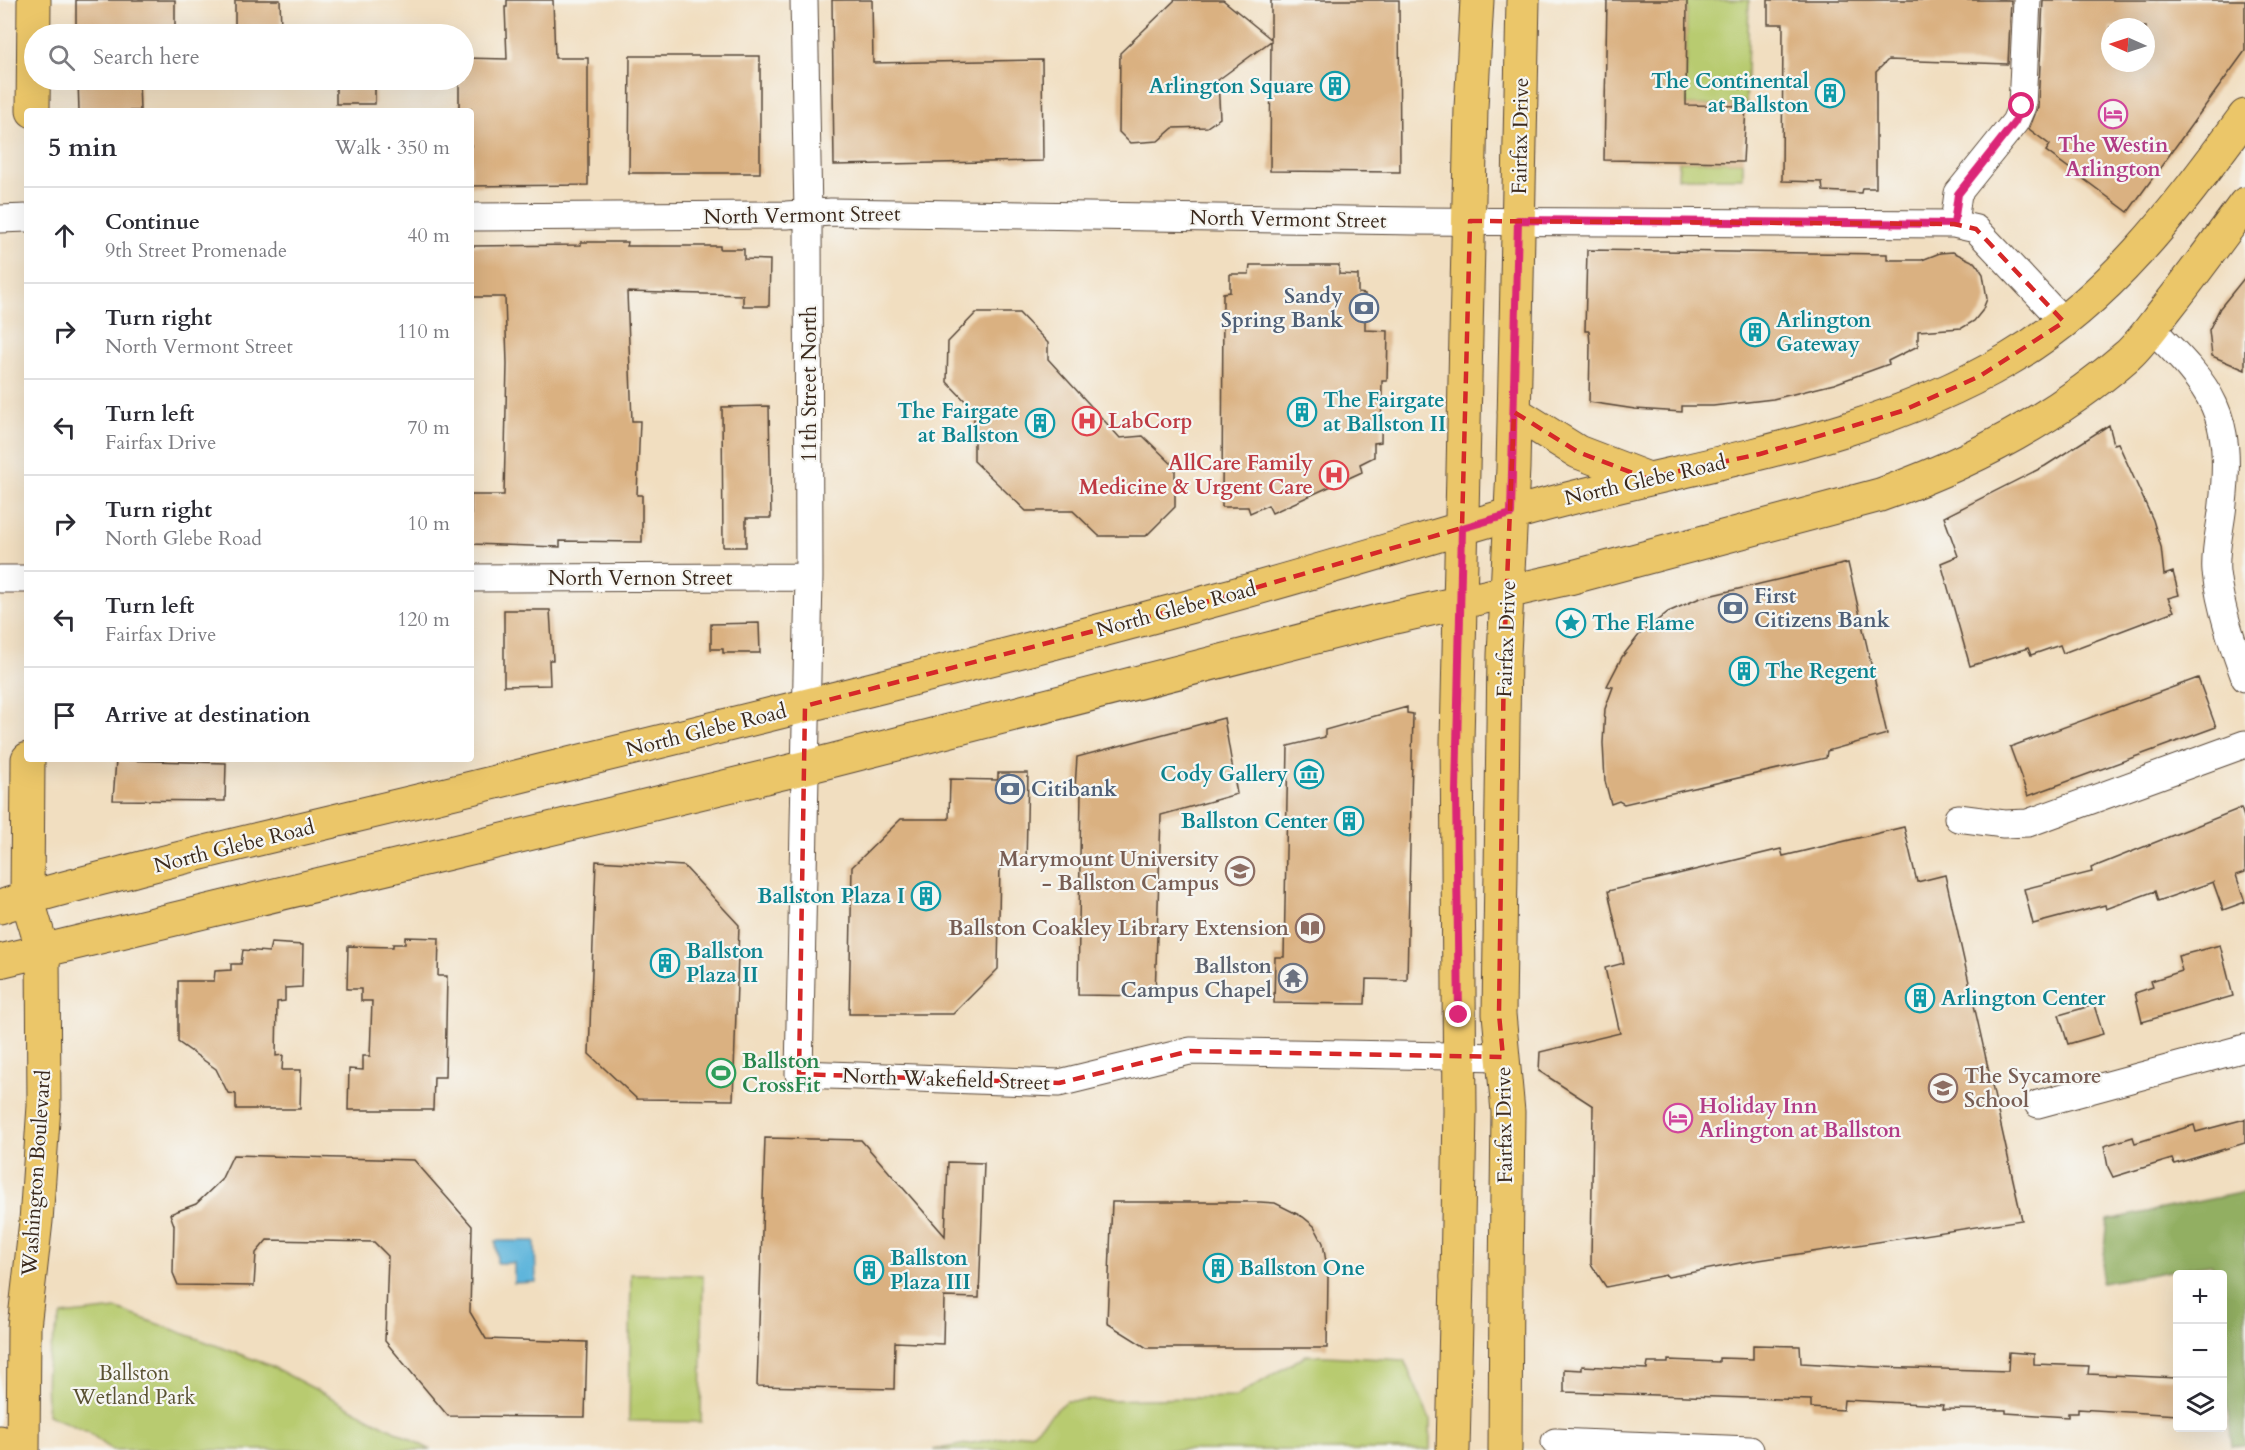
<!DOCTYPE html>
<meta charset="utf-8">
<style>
:root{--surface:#fff;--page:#f2f2f3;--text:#2b2b33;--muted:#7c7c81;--line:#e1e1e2}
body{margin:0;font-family:Cardo,serif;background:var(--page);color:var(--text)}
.controls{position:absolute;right:18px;bottom:18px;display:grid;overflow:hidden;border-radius:6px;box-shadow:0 6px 24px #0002}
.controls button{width:54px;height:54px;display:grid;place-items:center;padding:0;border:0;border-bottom:2px solid var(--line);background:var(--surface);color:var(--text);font:30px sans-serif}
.compass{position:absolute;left:2101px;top:18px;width:54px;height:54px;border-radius:50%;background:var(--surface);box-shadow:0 6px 24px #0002;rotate:273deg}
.stop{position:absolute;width:18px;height:18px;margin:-14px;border:4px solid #db2777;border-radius:50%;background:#fff}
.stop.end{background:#db2777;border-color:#fff;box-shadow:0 2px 6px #0008}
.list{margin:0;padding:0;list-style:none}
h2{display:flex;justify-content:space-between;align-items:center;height:78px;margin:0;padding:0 24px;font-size:26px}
h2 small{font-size:20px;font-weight:400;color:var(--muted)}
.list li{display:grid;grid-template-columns:39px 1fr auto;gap:18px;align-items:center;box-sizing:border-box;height:96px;padding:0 24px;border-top:2px solid var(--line)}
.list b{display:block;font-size:22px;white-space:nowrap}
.list p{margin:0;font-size:20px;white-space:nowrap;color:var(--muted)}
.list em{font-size:20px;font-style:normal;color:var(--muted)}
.icon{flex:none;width:33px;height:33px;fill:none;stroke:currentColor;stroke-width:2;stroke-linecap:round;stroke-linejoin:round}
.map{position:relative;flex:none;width:2245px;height:1450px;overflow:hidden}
.search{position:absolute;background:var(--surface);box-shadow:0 6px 24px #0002;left:24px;top:24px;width:450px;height:66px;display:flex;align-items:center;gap:15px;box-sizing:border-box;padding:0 21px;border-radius:33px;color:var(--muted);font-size:22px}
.panel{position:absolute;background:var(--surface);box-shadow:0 6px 24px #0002;left:24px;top:108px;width:450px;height:654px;border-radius:6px}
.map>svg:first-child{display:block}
.green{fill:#b8cb6f;stroke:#7a7a46;stroke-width:1.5}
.forest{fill:#92af62;stroke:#666c40;stroke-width:1.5}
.water{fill:#5eb5db;stroke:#4c707c;stroke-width:1.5}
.building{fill:#dab181;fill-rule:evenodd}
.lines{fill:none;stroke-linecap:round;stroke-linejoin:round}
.minor-casing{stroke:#564536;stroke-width:29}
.major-casing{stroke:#564536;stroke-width:35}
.highway-casing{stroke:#564536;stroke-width:35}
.minor{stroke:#fff;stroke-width:27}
.major{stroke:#ebc669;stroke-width:33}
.highway{stroke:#ebc669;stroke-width:33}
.route{stroke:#db2777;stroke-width:8}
.marked{fill:none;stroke:#d62828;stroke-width:4.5;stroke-dasharray:12 8;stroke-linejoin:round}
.labels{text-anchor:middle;stroke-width:4.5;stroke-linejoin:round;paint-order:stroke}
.culture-label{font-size:21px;font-weight:bold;fill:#0d838f;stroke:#f6f6f2;text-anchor:start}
.street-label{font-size:21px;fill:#3b2a1e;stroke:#f6f6f2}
.hotel-label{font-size:21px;font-weight:bold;fill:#b23c85;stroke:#f6f6f2}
.service-label{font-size:21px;font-weight:bold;fill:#4e5e75;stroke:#f6f6f2;text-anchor:start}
.health-label{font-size:21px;font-weight:bold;fill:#be3a42;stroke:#f6f6f2;text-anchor:start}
.education-label{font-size:21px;font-weight:bold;fill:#785e54;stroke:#f6f6f2;text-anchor:end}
.worship-label{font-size:21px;font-weight:bold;fill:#5b616d;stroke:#f6f6f2;text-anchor:end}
.leisure-label{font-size:21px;font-weight:bold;fill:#27864d;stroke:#f6f6f2;text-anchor:start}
.park-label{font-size:21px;fill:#5a5232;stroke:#f6f6f2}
</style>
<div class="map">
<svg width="2245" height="1450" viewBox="0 0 2245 1450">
<rect width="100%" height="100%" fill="#f6f6f2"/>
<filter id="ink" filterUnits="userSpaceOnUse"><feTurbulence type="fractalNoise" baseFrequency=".0167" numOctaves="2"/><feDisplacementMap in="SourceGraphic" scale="12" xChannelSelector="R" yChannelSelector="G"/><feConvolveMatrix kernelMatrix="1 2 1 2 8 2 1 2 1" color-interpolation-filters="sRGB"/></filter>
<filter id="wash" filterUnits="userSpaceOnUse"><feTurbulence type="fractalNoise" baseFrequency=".008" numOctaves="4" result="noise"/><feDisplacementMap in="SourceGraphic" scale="24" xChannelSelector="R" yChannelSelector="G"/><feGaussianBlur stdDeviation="1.35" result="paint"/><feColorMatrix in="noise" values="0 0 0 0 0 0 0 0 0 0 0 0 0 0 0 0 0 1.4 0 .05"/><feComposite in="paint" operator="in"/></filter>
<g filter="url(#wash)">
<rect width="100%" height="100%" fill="#f1dec0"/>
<path class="green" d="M1687,0H1749L1746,106L1686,105Z
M1679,161L1743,162V178H1678Z
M631,1274L703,1275L701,1422L629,1421Z
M117,1309L269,1365L431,1450H112L88,1432L48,1415C44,1372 46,1355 62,1315Z
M1306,1355L1404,1360L1430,1420V1450H933L1033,1432L1066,1401L1236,1397Z"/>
<path class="forest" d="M2245,1192V1445L2232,1446L2222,1364V1274H2212L2211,1264L2101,1283L2108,1220Z"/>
<path class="water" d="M496,1241H535L536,1282L514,1283V1263H497Z"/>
<g id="blocks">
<path class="building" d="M76,0H175V34H76Z
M235,0H280L281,27H235Z
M507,0H553L555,58H588V185L471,186V109H459V80H464V58L507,59L505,7H507Z
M832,0H872L873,63L1042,60L1043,161L834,165Z
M1175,0H1223L1271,39V0H1399L1400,172L1270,171L1271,41L1218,80L1220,118L1207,127L1173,128L1158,141L1130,143L1119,132L1120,53Z
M1607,0H1687L1686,105L1746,106L1743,162L1604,160Z
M1768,0H2011L2008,64L1888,60L1876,72V188H1862L1861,193L1823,191L1822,182L1782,181L1783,24H1768Z
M2043,0H2245V51L2128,212L2046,151L2050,145L2029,129L2038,107ZM2110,27H2146V63H2110Z
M630,56H760V173H629Z
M78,80H139L140,111H79Z
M336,80H375V104H336Z
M581,242H628L627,246H720V249H744V259L770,260L769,306H743V295L627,292L632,421H640L637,495H642V542L560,541V547L471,544V495H504L507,364L505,297H471V246L581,245Z
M1587,250L1887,254V260H1922L1940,253L1953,252L1976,263L1983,274L1987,299L1982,311L1974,321L1962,328L1918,331V346L1888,361L1889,364L1834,384L1773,399L1713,406H1682V412L1635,409L1589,402L1590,345L1589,331H1585Z
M1250,265H1339V274L1358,275V293L1365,294V330L1388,331L1387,381H1382L1381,442L1374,443V457L1360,464L1362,472L1272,513L1268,505L1250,513L1248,507H1222L1223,293L1230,292V274H1249Z
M2245,277V370L2212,356L2209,330L2220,308Z
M976,313H1019L1048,343V359L1120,438L1143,436L1175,467V507L1146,536H1099L1073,511H1026L974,461V410L947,382L948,342Z
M769,406L771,518H746V547H723L722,407Z
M2109,425L2114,444L2118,443L2153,520L2161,547L2164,575L2173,572L2179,595L2168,598L2174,611L2063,653L2060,645L2031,655L2028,648L1970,666L1941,563L1958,556L1944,517L2045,466Z
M1848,563L1887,734L1827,751L1826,758L1624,804L1619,801L1611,804L1605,781L1603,743L1605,709L1613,687L1607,686L1622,657L1639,635L1668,612L1700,598Z
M504,610H550L553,660H549L550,685L504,686Z
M759,623L760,653H723V649H711V624Z
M2198,678L2216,727L2028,796L2010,747Z
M1407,707V713L1413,714L1407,980L1366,979L1365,1004L1274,1003L1275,957H1284L1288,746L1325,737V730Z
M1224,718L1237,794L1161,815L1155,996L1078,995L1081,789L1075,788L1077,757Z
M116,760L226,763L225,801L113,800Z
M998,773H1028L1026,865L1000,864L998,969L953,1014H849L852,867L901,819H949L950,779L998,780Z
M2241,808L2245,820V872L2236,875L2245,902L2223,910L2213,882L2158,901L2155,891L2106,909L2105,905L2033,924L2024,889L2092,872L2091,868Z
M1904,827L1917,882L1945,875L2022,1220L1746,1262L1668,1277L1666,1275L1606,1287L1591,1264L1593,1106L1539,1071L1540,1052L1620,1033L1605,968L1624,963L1608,891L1781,849L1783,856Z
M596,861L684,866L739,925L733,1100L637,1099L589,1054Z
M405,937L439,938L438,976H447L445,1077H434L433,1110H348L349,1069L363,1070V1056H370L372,1001H361V989H347L348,946L393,947V944H405Z
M271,943L303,945L302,987L285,988V1001L277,1002L276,1056L283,1055L282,1070H301L300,1109H236V1094L228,1093L216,1069L178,1042V981H214L215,971L231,970V964H241L243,950L269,952Z
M2220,945L2233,996L2142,1022L2135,993L2153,987L2151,981L2182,971L2178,956Z
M2094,1005L2103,1034L2068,1044L2059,1015Z
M2245,1119V1143L2174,1164L2172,1159L2113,1177L2108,1167L2104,1146L2133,1137L2135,1143L2194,1125L2196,1132Z
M765,1138L861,1140L945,1236L948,1162L984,1163L979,1298L944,1297L943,1344L895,1342L894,1389L757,1386Z
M233,1155L414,1160L472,1226L470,1312L486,1339L587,1342L585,1417L448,1416L385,1341L388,1256L374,1242L267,1240L256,1253L254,1286L178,1285L173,1273L174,1225L170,1214L196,1204L221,1180Z
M1112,1202H1260L1275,1203L1303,1217L1314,1226L1323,1243L1328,1275L1327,1348H1147L1107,1323Z
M1753,1345L1800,1346L1801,1363L1877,1367L2008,1371L2009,1352L2034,1354V1364L2089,1366L2088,1374L2178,1378V1415L2078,1409V1413H2068V1417L2006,1413V1410L1942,1409L1943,1405L1844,1400L1843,1410L1811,1408V1400L1564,1392V1369L1582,1370V1366L1647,1369L1648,1363H1668V1360L1719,1362V1358L1753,1359Z"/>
</g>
</g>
<g filter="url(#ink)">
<use href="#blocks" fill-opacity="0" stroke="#564536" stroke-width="1.5"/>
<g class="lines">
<g class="minor-casing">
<path id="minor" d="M804,0L808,214L809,577L799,1074L1059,1083L1190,1051L1503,1057
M471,217L786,215L831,212L1416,221L1954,224L1976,229L2064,322
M0,219L27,218
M1954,224L1958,193L2015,122L2022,106L2027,0
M2151,328C2213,389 2233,414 2223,504C2221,526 2214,551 2216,572C2220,608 2233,645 2245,678
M471,578L809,577
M0,579H27
M1958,818L2004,824L2028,823L2245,744
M2038,1104L2245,1048
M1555,1442L1750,1450"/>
</g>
<g class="major-casing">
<path id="major" d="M33,111L34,0
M1514,412L1578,452L1646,478
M0,907C50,890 102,879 153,865C283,832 414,803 544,770C769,715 994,660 1218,599C1320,571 1421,540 1522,511C1686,464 1860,447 2009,359C2110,300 2177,208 2245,116
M0,961L803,768L1382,620L1569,578L1880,495C1970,463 2056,418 2128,355C2142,342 2154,324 2166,309C2193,275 2219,239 2245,204
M1457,1277L1460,1111L1457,742L1471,108L1477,0
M1506,1278L1508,1112L1499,1014L1504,655L1513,468L1523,0
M23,1450L24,1327L36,1221L44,1106L43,951L27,898L28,759"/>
</g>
<g class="highway-casing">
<path id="highway" d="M0,1442L13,1450
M1453,1450L1457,1277
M1505,1450L1506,1278"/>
</g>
<use href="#minor" class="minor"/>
<use href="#major" class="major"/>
<use href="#highway" class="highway"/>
</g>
</g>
<g class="lines" filter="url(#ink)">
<path class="route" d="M1459,1015L1456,791L1462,528L1511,514L1518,220L1954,224L1958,194L2015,122L2022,106"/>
</g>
<path class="marked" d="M1470,221L1954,224L1976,229L2064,322L1980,376L1902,411L1760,454L1646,478L1578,452L1514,412L1504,655L1499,1014L1503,1057L1190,1051L1059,1083L799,1074L805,706L1213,600L1462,528Z"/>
<defs>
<g id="building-ring" transform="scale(1.5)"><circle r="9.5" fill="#f6f6f2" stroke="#0f9aa8" stroke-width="1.5"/><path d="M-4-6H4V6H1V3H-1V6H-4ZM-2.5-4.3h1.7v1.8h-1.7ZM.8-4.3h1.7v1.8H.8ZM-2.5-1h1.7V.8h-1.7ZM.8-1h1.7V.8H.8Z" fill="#0f9aa8"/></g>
<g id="hotel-ring" transform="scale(1.5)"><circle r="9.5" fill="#f6f6f2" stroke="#d1479c" stroke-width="1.5"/><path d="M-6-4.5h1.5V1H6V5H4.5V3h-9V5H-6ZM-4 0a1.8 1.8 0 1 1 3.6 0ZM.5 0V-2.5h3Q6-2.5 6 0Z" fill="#d1479c"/></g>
<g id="bank-ring" transform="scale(1.5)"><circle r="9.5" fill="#f6f6f2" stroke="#5c6f8a" stroke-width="1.5"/><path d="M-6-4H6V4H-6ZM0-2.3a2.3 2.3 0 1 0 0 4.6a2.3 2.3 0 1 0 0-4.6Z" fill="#5c6f8a"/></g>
<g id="hospital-ring" transform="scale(1.5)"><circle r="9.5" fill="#f6f6f2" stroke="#e0444e" stroke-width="1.5"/><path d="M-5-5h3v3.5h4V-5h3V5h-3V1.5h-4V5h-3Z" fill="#e0444e"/></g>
<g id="sight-ring" transform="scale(1.5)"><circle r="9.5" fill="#f6f6f2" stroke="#0f9aa8" stroke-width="1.5"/><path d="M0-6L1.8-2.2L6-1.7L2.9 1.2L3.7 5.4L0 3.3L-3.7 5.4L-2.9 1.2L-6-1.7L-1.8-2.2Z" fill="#0f9aa8"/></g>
<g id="museum-ring" transform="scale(1.5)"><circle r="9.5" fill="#f6f6f2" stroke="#0f9aa8" stroke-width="1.5"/><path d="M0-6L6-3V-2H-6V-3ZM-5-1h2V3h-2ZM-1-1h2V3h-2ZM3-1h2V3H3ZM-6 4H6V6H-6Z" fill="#0f9aa8"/></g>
<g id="university-ring" transform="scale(1.5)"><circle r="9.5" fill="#f6f6f2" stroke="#8d6e63" stroke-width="1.5"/><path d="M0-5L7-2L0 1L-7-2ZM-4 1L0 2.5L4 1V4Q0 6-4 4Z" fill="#8d6e63"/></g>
<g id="library-ring" transform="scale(1.5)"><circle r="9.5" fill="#f6f6f2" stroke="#8d6e63" stroke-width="1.5"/><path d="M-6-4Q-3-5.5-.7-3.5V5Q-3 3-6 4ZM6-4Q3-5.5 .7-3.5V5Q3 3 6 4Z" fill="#8d6e63"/></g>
<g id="temple-ring" transform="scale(1.5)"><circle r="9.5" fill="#f6f6f2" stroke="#6b7280" stroke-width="1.5"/><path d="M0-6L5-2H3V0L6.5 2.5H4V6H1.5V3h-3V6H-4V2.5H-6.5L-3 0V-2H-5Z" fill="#6b7280"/></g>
<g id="stadium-ring" transform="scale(1.5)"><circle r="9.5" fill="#f6f6f2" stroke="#2e9e5b" stroke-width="1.5"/><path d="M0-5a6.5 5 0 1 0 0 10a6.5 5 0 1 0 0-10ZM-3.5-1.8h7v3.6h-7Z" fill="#2e9e5b"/></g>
<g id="school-ring" transform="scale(1.5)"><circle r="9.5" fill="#f6f6f2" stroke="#8d6e63" stroke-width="1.5"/><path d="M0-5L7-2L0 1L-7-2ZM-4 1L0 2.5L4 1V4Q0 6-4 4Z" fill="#8d6e63"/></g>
</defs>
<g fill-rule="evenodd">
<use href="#building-ring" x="1335" y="86"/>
<use href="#building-ring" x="1830" y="93"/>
<use href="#hotel-ring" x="2113" y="114"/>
<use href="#bank-ring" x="1364" y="308"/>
<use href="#building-ring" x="1755" y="332"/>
<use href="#building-ring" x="1302" y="412"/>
<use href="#hospital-ring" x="1087" y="421"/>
<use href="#building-ring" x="1040" y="423"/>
<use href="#hospital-ring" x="1334" y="475"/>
<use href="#bank-ring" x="1733" y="608"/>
<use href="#sight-ring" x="1571" y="623"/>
<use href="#building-ring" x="1744" y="671"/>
<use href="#museum-ring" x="1309" y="774"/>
<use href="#bank-ring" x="1010" y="789"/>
<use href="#building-ring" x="1349" y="821"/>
<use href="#university-ring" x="1240" y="871"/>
<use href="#building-ring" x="926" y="896"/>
<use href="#library-ring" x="1310" y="928"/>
<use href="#building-ring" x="665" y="963"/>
<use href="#temple-ring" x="1293" y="978"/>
<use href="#building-ring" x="1920" y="998"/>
<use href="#stadium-ring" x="721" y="1073"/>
<use href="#school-ring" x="1943" y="1088"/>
<use href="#hotel-ring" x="1678" y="1118"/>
<use href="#building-ring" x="1218" y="1268"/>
<use href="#building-ring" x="869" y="1270"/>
</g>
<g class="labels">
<g class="culture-label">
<text x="1809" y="88" text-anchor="end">The Continental<tspan x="1809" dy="24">at Ballston</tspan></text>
<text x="1314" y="93" text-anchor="end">Arlington Square</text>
<text x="1776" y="327">Arlington<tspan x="1776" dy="24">Gateway</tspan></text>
<text x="1323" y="407">The Fairgate<tspan x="1323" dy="24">at Ballston II</tspan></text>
<text x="1019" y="418" text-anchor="end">The Fairgate<tspan x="1019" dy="24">at Ballston</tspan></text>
<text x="1592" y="630">The Flame</text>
<text x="1765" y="678">The Regent</text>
<text x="1288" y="781" text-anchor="end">Cody Gallery</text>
<text x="1328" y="828" text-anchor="end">Ballston Center</text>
<text x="905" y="903" text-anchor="end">Ballston Plaza I</text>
<text x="686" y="958">Ballston<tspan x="686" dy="24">Plaza II</tspan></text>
<text x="1941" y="1005">Arlington Center</text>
<text x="890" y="1265">Ballston<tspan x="890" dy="24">Plaza III</tspan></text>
<text x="1239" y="1275">Ballston One</text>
</g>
<g class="street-label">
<text transform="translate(1520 136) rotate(-89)" y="7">Fairfax Drive</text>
<text transform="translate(802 215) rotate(-1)" y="7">North Vermont Street</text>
<text transform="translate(1288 219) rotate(1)" y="7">North Vermont Street</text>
<text transform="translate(809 384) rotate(-90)" y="7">11th Street North</text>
<text transform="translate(1645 480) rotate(-13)" y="7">North Glebe Road</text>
<text x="640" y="585">North Vernon Street</text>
<text transform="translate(1176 609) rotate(-15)" y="7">North Glebe Road</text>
<text transform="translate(1506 639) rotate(-88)" y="7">Fairfax Drive</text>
<text transform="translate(706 730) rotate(-14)" y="7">North Glebe Road</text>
<text transform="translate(234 846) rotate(-14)" y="7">North Glebe Road</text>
<text transform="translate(946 1079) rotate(2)" y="7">North Wakefield Street</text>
<text transform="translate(1504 1125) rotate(-91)" y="7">Fairfax Drive</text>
<text transform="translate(36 1173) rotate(-86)" y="7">Washington Boulevard</text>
</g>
<g class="hotel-label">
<text x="2113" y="152">The Westin<tspan x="2113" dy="24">Arlington</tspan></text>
<text x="1699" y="1113" text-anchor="start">Holiday Inn<tspan x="1699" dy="24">Arlington at Ballston</tspan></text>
</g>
<g class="service-label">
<text x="1343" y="303" text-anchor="end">Sandy<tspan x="1343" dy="24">Spring Bank</tspan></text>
<text x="1754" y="603">First<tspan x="1754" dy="24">Citizens Bank</tspan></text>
<text x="1031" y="796">Citibank</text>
</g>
<g class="health-label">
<text x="1108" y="428">LabCorp</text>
<text x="1313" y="470" text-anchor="end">AllCare Family<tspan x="1313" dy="24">Medicine &amp; Urgent Care</tspan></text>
</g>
<g class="education-label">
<text x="1219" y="866">Marymount University<tspan x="1219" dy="24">- Ballston Campus</tspan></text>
<text x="1289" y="935">Ballston Coakley Library Extension</text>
<text x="1964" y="1083" text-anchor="start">The Sycamore<tspan x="1964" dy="24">School</tspan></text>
</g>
<g class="worship-label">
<text x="1272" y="973">Ballston<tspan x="1272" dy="24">Campus Chapel</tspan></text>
</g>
<g class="leisure-label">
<text x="742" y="1068">Ballston<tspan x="742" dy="24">CrossFit</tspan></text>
</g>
<g class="park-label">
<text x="134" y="1380">Ballston<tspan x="134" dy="24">Wetland Park</tspan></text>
</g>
</g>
</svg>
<div class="controls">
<button>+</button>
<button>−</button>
<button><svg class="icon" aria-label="layers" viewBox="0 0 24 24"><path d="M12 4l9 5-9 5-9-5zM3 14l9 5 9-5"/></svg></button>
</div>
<svg class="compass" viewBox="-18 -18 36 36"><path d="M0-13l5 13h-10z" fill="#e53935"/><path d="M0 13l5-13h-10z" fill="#7c7c81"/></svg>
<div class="stop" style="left:2022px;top:106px"></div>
<div class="stop end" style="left:1459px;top:1015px"></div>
<div class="search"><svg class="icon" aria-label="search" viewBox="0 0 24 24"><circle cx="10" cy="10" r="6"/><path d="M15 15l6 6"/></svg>Search here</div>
<section class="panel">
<h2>5 min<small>Walk · 350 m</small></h2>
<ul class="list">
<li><svg class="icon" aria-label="ahead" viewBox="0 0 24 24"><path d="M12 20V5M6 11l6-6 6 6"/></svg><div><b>Continue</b><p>9th Street Promenade</p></div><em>40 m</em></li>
<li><svg class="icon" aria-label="right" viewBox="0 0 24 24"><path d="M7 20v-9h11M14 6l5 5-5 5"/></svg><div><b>Turn right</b><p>North Vermont Street</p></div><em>110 m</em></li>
<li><svg class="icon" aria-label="left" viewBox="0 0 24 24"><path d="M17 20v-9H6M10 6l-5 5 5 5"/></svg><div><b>Turn left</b><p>Fairfax Drive</p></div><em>70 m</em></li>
<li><svg class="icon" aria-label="right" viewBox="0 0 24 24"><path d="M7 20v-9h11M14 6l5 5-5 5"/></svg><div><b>Turn right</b><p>North Glebe Road</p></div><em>10 m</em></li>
<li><svg class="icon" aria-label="left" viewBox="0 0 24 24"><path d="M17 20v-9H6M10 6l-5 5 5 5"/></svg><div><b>Turn left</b><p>Fairfax Drive</p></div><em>120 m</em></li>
<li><svg class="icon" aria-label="arrive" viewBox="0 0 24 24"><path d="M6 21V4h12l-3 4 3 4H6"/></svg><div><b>Arrive at destination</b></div></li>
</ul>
</section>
</div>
